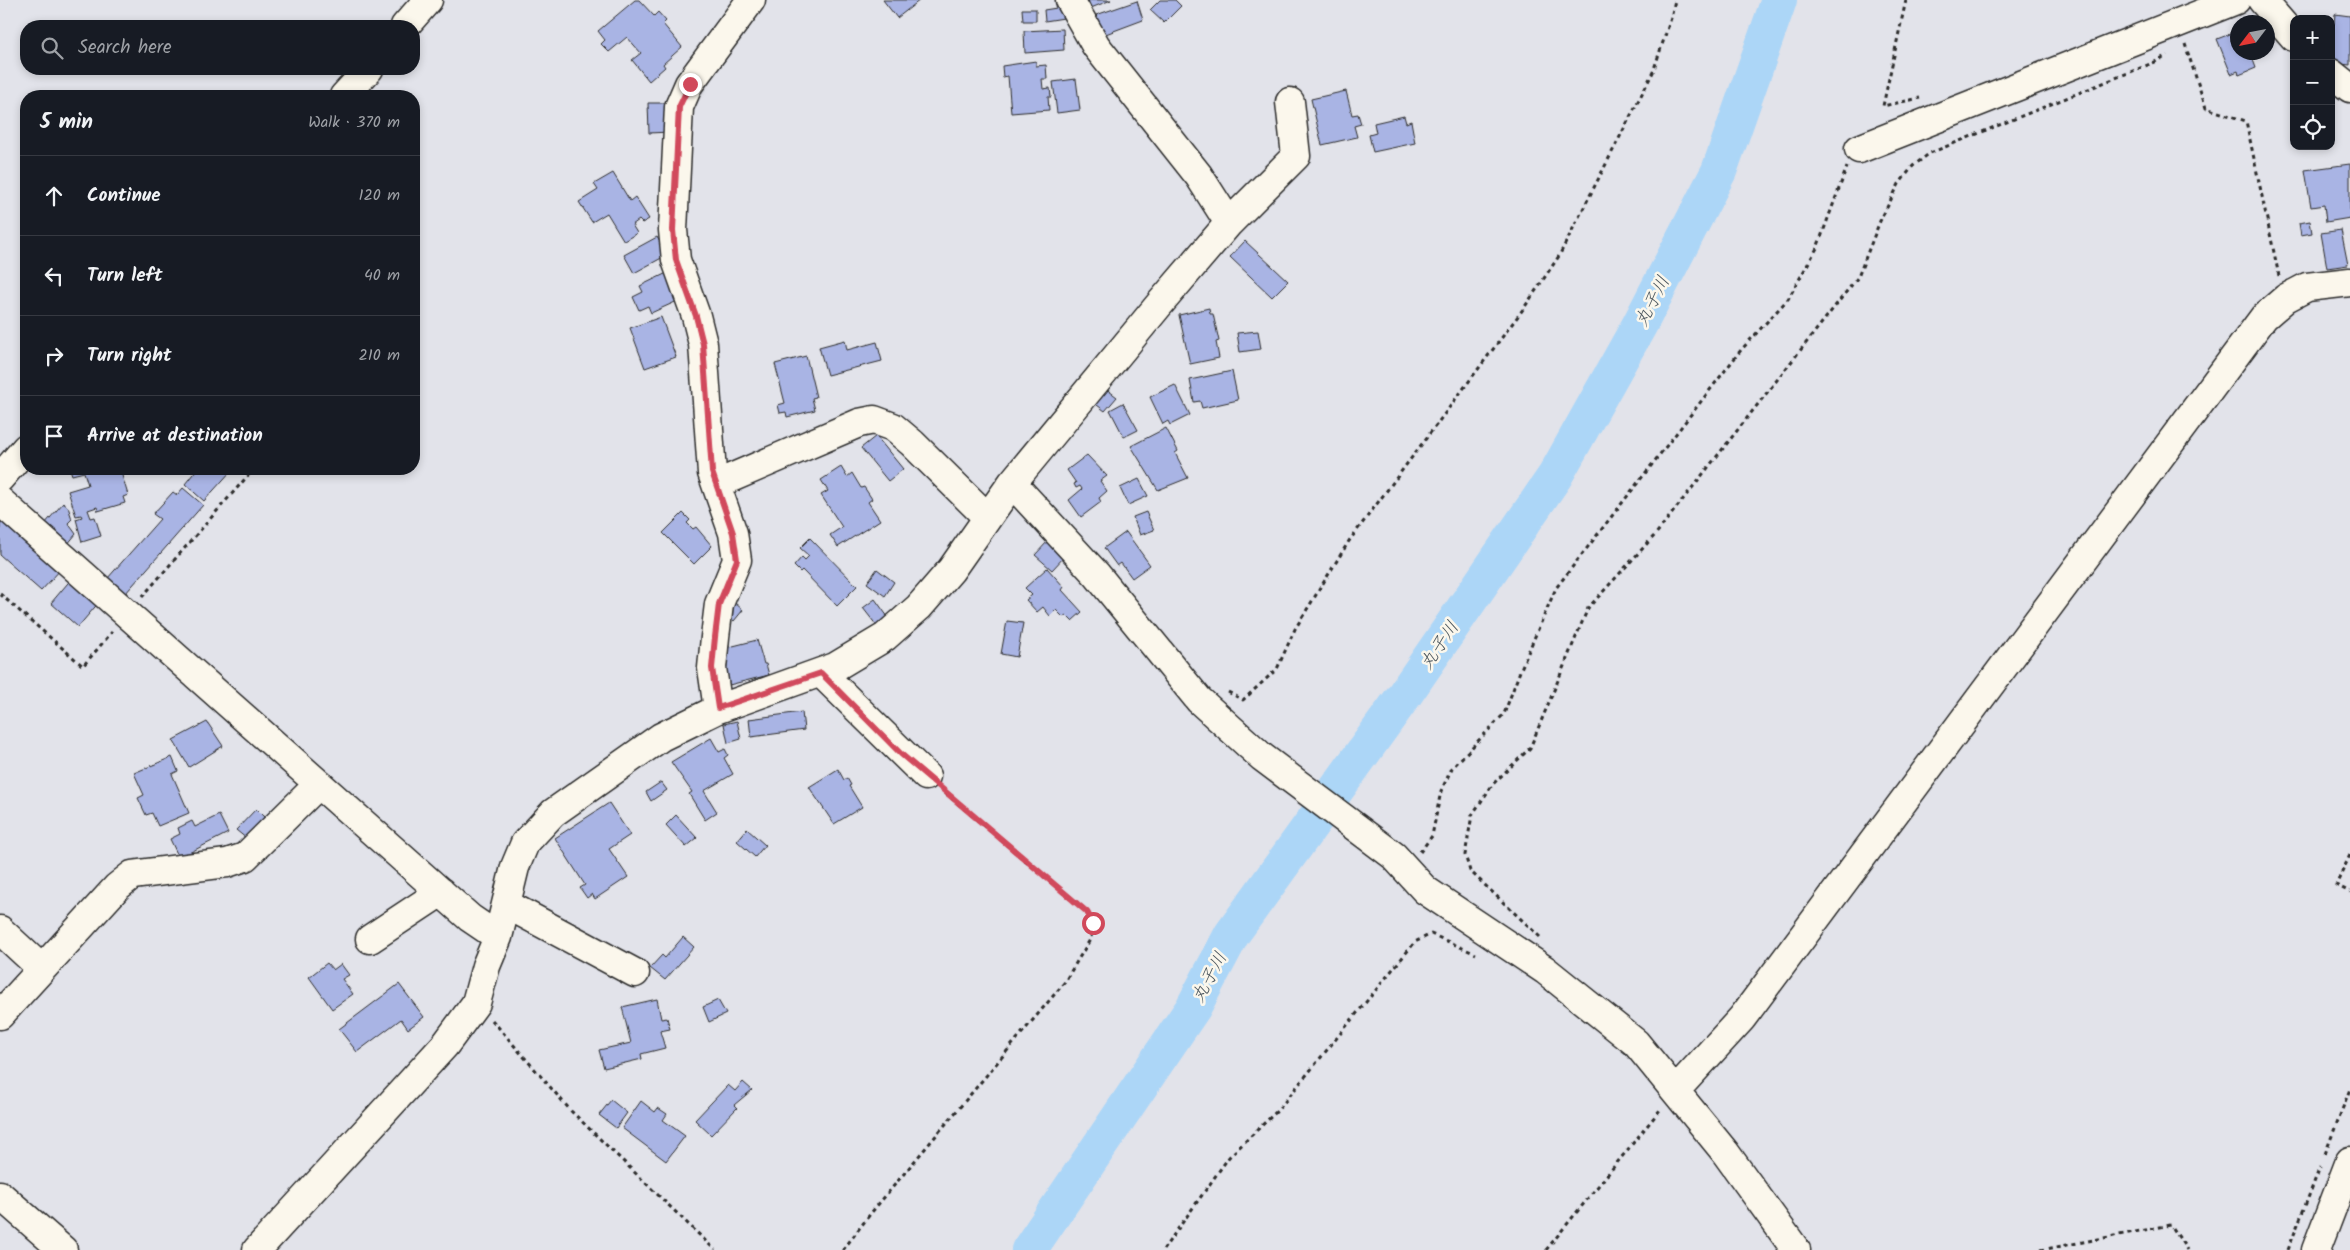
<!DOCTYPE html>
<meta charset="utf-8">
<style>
:root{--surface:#171b24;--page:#20242c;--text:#f1f3f6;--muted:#9ea1a6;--line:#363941}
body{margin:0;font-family:Kalam,"Klee One",sans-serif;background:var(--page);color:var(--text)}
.controls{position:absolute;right:15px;top:15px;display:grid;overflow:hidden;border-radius:10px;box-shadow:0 2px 8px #0003}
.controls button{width:45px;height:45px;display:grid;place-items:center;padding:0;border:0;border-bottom:1px solid var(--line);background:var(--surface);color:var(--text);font:25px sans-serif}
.compass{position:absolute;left:2230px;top:15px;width:45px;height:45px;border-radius:50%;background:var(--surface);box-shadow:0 2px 8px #0003;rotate:238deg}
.stop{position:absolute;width:15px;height:15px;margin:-11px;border:4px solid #d1495b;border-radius:50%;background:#fff}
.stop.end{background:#d1495b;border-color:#fff;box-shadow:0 1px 5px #0008}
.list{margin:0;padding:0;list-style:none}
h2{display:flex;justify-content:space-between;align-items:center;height:65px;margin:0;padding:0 20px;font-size:21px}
h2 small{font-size:16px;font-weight:400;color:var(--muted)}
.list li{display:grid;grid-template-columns:32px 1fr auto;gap:15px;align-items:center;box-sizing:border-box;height:80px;padding:0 20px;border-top:1px solid var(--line)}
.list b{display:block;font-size:19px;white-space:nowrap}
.list em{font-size:16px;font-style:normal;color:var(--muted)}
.icon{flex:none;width:28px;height:28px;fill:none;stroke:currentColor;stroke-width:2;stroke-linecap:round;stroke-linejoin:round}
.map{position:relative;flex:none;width:2350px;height:1250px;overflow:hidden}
.search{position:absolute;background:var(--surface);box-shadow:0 2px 8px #0003;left:20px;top:20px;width:400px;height:55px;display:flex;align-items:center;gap:12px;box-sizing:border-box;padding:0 18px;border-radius:20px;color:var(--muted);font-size:19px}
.panel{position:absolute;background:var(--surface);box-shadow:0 2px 8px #0003;left:20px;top:90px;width:400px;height:385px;border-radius:20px}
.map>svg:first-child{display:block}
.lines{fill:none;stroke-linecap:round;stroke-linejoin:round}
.river{stroke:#acd6f7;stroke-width:36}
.building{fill:#a9b4e4;stroke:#2b2b2b}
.minor-casing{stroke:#2b2b2b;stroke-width:31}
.path{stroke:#2b2b2b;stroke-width:3;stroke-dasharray:4 4;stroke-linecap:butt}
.minor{stroke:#fbf7ec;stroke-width:28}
.route{stroke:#d1495b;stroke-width:6}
.labels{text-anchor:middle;stroke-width:5;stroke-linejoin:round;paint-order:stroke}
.water-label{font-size:18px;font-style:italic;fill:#4b565e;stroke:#fbf7ec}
</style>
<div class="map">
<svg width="2350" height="1250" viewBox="0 0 2350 1250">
<rect width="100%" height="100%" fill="#e2e3ea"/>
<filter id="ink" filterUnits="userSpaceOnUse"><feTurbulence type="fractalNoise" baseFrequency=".02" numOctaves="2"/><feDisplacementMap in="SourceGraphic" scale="10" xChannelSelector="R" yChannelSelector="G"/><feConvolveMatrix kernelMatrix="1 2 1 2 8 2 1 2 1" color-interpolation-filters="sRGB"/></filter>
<g filter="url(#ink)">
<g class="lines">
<path class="river" d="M1029,1250L1193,1008L1232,934L1403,697L1555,476L1640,324L1719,171L1779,0"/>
</g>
<path class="building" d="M635,0H639L654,16L658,12L666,21L663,24L682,47L663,64L665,67L649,81L632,60L641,53L627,37L609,52L601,44L605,40L598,31Z
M883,0H920L897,18Z
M1088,0H1111L1091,8Z
M1160,0H1175L1181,6L1164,23L1150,10Z
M1137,1L1143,20L1103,35L1096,15Z
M1063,7L1064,18L1045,21L1044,10Z
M1022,9H1036V21H1023Z
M2335,14L2350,16V65L2331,63V24H2334Z
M1063,29L1064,50L1025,53L1024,31Z
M2238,31V52H2250L2256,68L2239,75L2238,71L2231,74L2217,39Z
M1036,61V66L1046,65L1047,79H1042L1043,89L1050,88L1051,97H1048L1049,110L1011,113L1008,76L1003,77L1002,66Z
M1076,79L1080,110L1057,113L1053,82Z
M1346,91L1352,115L1358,114L1361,124L1354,126L1357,137L1322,145L1311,99Z
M648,103H670V132L649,133Z
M1404,116L1406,123L1411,121L1415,143L1373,152L1369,135L1376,133L1374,123Z
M2350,164V218L2326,222L2324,205L2311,207L2305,170Z
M613,173L630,201L635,197L649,219L642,223L639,220L632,225L637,233L624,241L607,213L592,222L579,202L598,190L594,184Z
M2310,221L2312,233L2301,235L2299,223Z
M2341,230L2348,265L2327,268L2321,233Z
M657,237L667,255L634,273L624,255Z
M1245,241L1288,281L1272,297L1230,257Z
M671,271L684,298L651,313L648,306L639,310L633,297L643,292L640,286Z
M1209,308L1210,314H1213L1219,341L1216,342L1219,358L1190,364L1179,315Z
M661,317L676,357L645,368L630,328Z
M1258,331L1261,349L1240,352L1237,333Z
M845,340L847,350L877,342L882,361L827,375L819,347Z
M806,356L816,397L812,398L815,410L787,417L786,412L780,413L778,405L785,403L775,364Z
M1232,371L1238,400L1202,408L1200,401L1194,402L1190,380Z
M1175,385L1190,415L1170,425L1168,421L1163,424L1150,397Z
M1105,388L1117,397L1105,411L1093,402Z
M1123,403L1138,430L1124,437L1110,410Z
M1166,428L1178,451L1175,453L1188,478L1158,490L1131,446Z
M876,436L903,469L888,481L861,448Z
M1087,455L1107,476L1100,481L1107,491L1099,498L1101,502L1081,517L1069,500L1082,489L1080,486L1076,488L1074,484L1076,483L1067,470Z
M841,467L847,477L852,473L861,488L864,487L872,499L868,502L880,520L838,547L830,535L842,527L821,495L828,491L821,480Z
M70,469H120L128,495L123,497L125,503L98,511L97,507L88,510L91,518L95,517L101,536L82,542L76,519L82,517L81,515L76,516L68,491L88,485L84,472L72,475Z
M197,469H230L232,470L204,501L185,484Z
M1139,479L1148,496L1128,505L1120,488Z
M183,488L203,505L125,594L107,579L160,519L153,514L173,492L177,495Z
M63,503L68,507L72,519L68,523L76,534L67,545L44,525Z
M1146,512L1154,530L1140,535L1133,517Z
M683,513L690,520L687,523L693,529L696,527L712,546L694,564L663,533Z
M0,514L62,568L41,591L0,555Z
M1126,532L1150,565L1132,578L1121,563L1117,566L1104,548Z
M810,538L857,586L837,606L802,570L800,572L794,566L802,557L805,560L809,556L800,548Z
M1048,541L1065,556L1052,570L1035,555Z
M1047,568L1064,587L1062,590L1082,612L1072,621L1066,615L1063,617L1056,610L1050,616L1043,607L1037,612L1026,600L1032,595L1025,588Z
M877,569L894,582L885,596L867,583Z
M73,577L100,601L78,627L51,603Z
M875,599L888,617L877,626L863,608Z
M735,603L743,610L734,621L726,614Z
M1007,621L1023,623L1017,657L1001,654Z
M757,640L764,664H766L769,675L725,686L721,649Z
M802,712L804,730L751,737L749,719Z
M737,721L741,739L728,743L724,724Z
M207,722L223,746L189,767L173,740Z
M711,738L719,752L725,749L728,755L724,758L733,774L704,791L717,812L705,820L689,794L692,792L671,762Z
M172,757L178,771L172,774L189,813L158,826L152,813L146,815L138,798L144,795L134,773Z
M838,769L844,780L847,778L851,785L849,786L862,807L834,824L809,787Z
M661,782L667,790L651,801L646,792Z
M609,803L630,835L609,849L628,877L595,899L592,894L587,898L580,888L585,885L555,838Z
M256,809L266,819L247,839L236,830Z
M219,815L228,833L179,858L170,839L180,834L178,828L192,821L195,827Z
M676,815L697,838L686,847L666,825Z
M747,829L765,845L755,857L737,841Z
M683,937L694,947L665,980L650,968L662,955L665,958Z
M327,963L333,970L341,964L349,975L342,979L353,994L332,1009L309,977Z
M399,984L424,1017L408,1029L401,1019L357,1052L339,1029Z
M657,999L661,1019L667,1018L670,1029L660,1031L665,1048L641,1054L642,1059L604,1068L599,1050L631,1043L622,1007Z
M718,1000L726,1014L709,1022L703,1007Z
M743,1082L752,1090L734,1105L737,1108L711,1135L695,1120L728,1085L735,1091Z
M611,1100L627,1113L616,1128L599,1115Z
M641,1101L655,1112L658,1108L667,1114L663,1120L685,1136L666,1161L622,1128Z"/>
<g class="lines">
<g class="minor-casing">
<path id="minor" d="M1070,0L1096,46L1199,176L1229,223
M2262,0L2294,37
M405,26L428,0
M2331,73L2350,88
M344,96L369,69
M1859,149L2236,0
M0,478L26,448
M1012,483L1097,575L1199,700L1262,757L1394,856L1425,890L1545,970L1636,1043L1725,1152L1796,1250
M717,484L859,423L874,420L893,427L912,443L987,517
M0,501L470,918L498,937
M821,673L926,776
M718,709L712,668L715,637L719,604L737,560L733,533L712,473L703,344L696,316L676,260L673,230L679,107L689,84L751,0
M506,904L635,973
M0,930L42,969
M370,939L441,892
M0,1015L117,887L132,875L227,863L245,857L319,784
M1676,1090L1742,1018L2264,317L2286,298L2307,287L2350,282
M0,1195L63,1250
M257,1250L445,1045L476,1003L486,966L498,937L515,867L525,843L553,813L661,737L718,709L835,667L885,637L919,607L951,570L1012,483L1158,306L1229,223L1296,156L1290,102
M2316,1250L2350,1161"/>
</g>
<path class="path" d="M1906,0L1883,106L1920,98
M2185,44L2206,108L2246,121L2279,276
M0,594L83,666L112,632
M142,597L251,472L247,469
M1228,692L1243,700L1277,669L1295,629L1349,541L1524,308L1559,256L1653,72L1671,18L1675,0
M1420,852L1432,836L1441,791L1452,768L1504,714L1520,671L1556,588L1741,350L1788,299L1817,248L1847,167
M2350,855L2336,885L2350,892
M1540,937L1470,871L1465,855L1472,815L1493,784L1530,748L1588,608L1655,535L1858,277L1880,221L1899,184L1913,166L1930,153L2155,62L2167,55
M492,1020L571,1111L715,1250
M2325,1154L2350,1089
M843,1250L871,1213L1064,983L1091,938L1093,923L1087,912L944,791
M1163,1250L1229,1157L1278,1110L1415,942L1431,934L1476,954
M1546,1250L1660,1110
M2041,1250L2171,1225L2187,1250
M2288,1250L2320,1167"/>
<use href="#minor" class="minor"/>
</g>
</g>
<g class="lines" filter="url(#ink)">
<path class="route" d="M690,84L679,107L673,230L676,260L696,316L703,344L712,472L733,533L737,560L719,604L715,637L712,668L718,708L821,673L901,754L1087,912L1093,923"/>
</g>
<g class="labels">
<g class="water-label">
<text transform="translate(1652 301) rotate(-63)" y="6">丸子川</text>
<text transform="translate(1439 645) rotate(-56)" y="6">丸子川</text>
<text transform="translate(1209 977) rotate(-62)" y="6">丸子川</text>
</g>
</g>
</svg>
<div class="controls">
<button>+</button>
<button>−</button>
<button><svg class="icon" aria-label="locate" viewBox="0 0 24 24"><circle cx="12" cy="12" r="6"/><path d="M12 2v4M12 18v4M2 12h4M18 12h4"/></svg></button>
</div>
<svg class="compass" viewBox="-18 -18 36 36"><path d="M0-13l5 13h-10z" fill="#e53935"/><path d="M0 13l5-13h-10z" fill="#9ea1a6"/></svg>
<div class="stop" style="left:1093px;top:923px"></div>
<div class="stop end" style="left:690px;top:84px"></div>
<div class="search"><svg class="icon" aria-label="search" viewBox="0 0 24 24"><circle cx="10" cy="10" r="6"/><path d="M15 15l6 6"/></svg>Search here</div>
<section class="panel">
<h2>5 min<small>Walk · 370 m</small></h2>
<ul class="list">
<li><svg class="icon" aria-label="ahead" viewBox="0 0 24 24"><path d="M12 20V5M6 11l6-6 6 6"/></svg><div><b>Continue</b></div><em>120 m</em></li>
<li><svg class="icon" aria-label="left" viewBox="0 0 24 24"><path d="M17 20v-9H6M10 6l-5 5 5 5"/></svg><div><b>Turn left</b></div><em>40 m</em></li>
<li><svg class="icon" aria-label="right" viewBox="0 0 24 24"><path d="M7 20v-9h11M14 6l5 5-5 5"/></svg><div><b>Turn right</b></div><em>210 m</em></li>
<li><svg class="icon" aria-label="arrive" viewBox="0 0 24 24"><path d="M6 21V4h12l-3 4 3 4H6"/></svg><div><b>Arrive at destination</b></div></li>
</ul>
</section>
</div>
